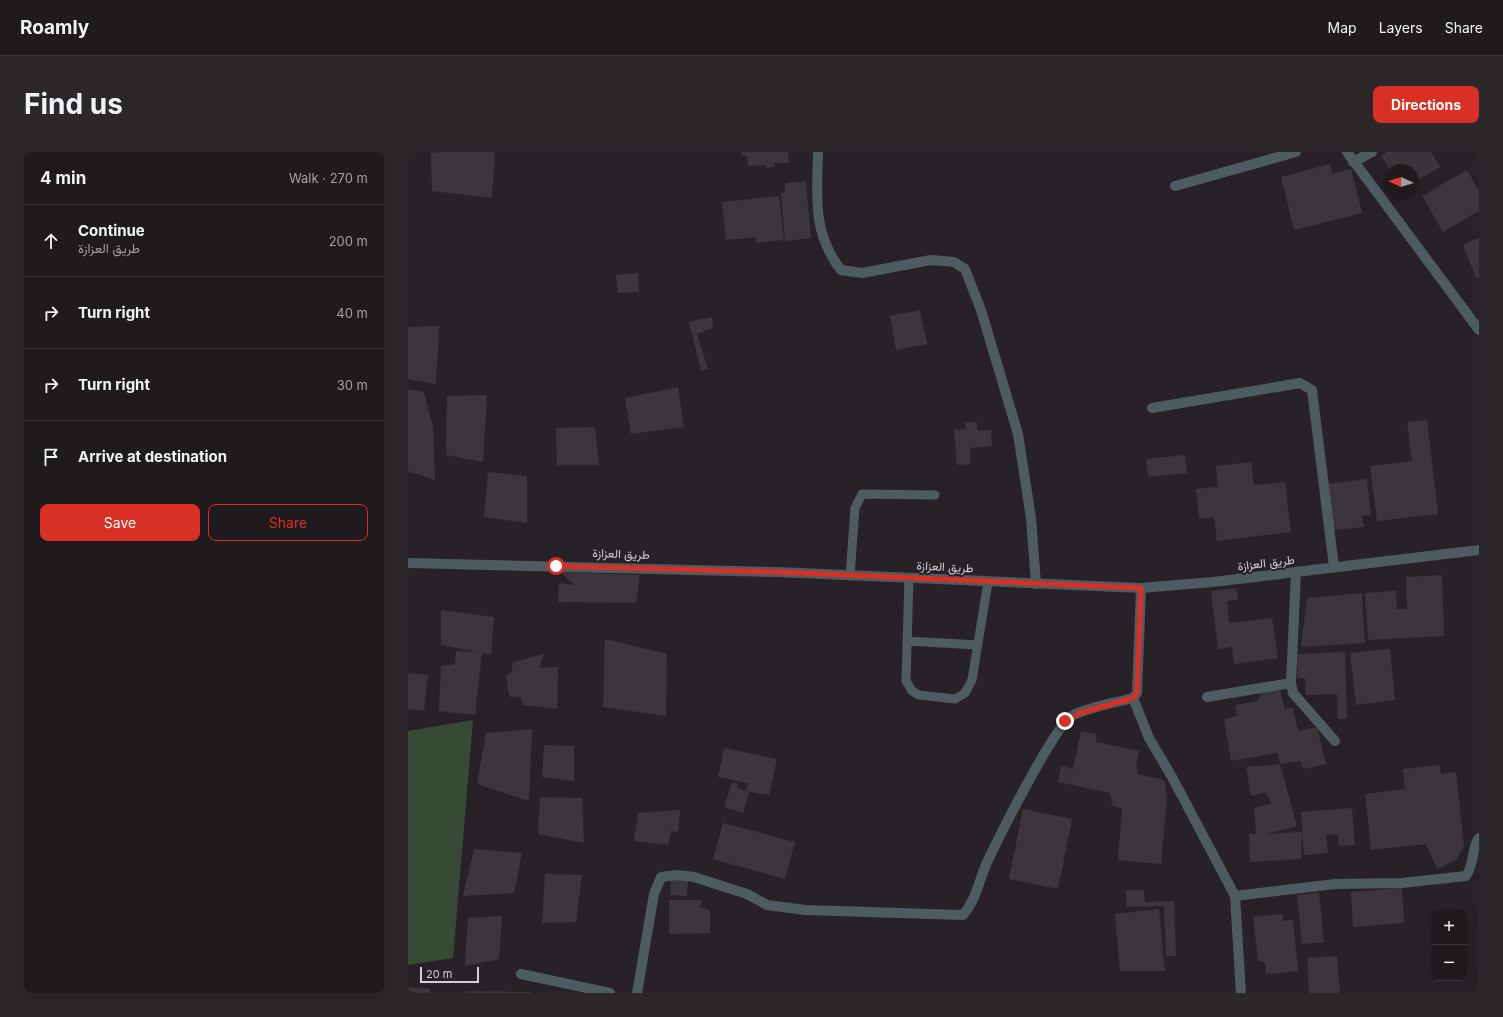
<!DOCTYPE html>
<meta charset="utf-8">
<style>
:root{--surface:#1e1a1e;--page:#2b272b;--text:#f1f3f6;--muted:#a1a1a4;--line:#3c383c;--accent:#d93025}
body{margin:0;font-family:Inter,Vazirmatn,sans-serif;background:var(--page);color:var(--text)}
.controls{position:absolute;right:12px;bottom:12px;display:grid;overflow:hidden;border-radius:8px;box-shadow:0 4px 16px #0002}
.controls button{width:36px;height:36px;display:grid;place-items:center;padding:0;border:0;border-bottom:1px solid var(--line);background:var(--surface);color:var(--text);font:20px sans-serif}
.compass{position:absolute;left:975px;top:12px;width:36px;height:36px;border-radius:50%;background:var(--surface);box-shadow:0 4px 16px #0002;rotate:274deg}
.scale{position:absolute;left:12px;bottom:10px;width:59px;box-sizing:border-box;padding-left:4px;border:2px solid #d3cfd3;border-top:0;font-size:11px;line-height:14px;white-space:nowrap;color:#d3cfd3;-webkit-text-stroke:3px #282228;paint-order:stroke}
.stop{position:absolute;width:12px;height:12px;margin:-9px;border:3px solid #d93025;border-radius:50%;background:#fff}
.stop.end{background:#d93025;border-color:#fff;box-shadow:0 1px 4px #0008}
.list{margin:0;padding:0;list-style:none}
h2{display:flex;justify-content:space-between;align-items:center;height:52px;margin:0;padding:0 16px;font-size:17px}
h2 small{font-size:13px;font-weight:400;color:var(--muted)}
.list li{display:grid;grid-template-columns:26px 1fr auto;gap:12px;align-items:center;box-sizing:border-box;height:72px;padding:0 16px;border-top:1px solid var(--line)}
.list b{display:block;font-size:15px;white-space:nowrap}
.list p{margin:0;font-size:13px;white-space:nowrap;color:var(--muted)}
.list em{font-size:13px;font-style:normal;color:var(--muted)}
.actions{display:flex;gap:8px;padding:12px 16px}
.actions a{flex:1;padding:9px 0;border:1px solid var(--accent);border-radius:8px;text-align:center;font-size:14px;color:var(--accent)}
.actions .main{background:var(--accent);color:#fff}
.icon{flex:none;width:22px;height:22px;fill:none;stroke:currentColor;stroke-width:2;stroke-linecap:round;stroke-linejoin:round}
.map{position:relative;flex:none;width:1071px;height:841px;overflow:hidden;border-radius:8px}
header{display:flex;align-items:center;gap:24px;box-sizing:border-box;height:56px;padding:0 20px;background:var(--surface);border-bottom:1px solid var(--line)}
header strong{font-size:19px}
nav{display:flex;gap:22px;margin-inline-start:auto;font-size:14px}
.intro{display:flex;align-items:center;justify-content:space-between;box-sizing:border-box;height:96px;padding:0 24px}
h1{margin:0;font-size:28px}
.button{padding:10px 18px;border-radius:8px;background:var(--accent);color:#fff;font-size:14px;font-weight:700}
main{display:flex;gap:24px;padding:0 24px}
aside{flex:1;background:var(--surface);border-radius:8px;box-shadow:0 4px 16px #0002}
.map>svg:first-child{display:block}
.green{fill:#374a35}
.building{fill:#3c363c}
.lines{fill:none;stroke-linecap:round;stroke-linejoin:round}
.service{stroke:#4c5c60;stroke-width:9}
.minor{stroke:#4c5c60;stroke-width:10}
.tertiary{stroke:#4c5c60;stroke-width:10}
.route{stroke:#d93025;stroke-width:5}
.labels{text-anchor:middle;stroke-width:4;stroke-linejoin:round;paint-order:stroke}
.street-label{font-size:12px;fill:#d3cfd3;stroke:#282228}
</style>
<header>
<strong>Roamly</strong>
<nav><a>Map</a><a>Layers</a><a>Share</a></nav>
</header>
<div class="intro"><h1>Find us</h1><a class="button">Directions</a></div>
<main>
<aside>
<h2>4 min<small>Walk · 270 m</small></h2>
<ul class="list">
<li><svg class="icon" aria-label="ahead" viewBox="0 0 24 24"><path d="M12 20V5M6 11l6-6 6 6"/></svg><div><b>Continue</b><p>طريق العزازة</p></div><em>200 m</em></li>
<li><svg class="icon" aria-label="right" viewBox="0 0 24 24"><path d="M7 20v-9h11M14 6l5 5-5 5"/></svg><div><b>Turn right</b></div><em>40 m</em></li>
<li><svg class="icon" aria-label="right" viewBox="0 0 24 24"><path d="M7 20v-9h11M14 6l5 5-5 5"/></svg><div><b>Turn right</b></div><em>30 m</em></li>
<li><svg class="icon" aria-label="arrive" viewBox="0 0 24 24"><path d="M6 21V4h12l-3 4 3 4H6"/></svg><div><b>Arrive at destination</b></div></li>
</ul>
<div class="actions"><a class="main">Save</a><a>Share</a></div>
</aside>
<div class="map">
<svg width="1071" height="841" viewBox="0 0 1071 841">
<rect width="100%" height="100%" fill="#282228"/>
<path class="green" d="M65,568L45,806L0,813V579Z"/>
<path class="building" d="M32,0H87L84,46L24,39L23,1Z
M333,0H380L381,11H366L367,15L358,16V13L340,14L339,4H334Z
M979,0H1023L1032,15L1005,31V18H982L973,4Z
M922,12L924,22L943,17L954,61L886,78L873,25Z
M1059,18L1071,39V59L1035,80L1014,44Z
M398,29L403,86L377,89L373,41L377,40V31Z
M371,44L376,88L348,91V85L318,88L314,50Z
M1071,86V125L1068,126L1055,93Z
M230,121L231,140L210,141L208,123Z
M512,158L519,192L488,198L482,164Z
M304,165L305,176L289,182L300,217L293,219L281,170Z
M31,174L28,232L0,227V175Z
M270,235L276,275L223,282L217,246Z
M0,237L16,240L25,276L27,328L0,319Z
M79,243L75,310L38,303L39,244Z
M1019,268L1030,362L969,369L962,314L1004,309L999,270Z
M569,270V278H583L584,294L562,296V312L549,313L546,278L558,277L557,271Z
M187,275L191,313H149L148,276Z
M777,303L779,321L740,325L738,307Z
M843,310L846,333L877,330L883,380L809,389L806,365L791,367L788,337L810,335L808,314Z
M80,320L119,324V371L76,365Z
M959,327L963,363L954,364L956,375L925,378L919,332Z
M152,420L232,423L228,451L150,450L151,431L167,433Z
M1034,423L1036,484L960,488L957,441L988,439L989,457H999L998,425Z
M828,436L830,448L819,449L821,471L864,466L870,506L826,512L824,495L810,497L803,439Z
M954,441L957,491L893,495L899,446Z
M33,458L86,465L83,503L74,501L67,563L31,559L33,514L47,512L48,499L71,500L33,493Z
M197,487L259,502L258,564L195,555Z
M982,497L987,548L948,553L942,501Z
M937,500L939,567H930L929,542L898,543L897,526H890L889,502Z
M136,502L131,516L150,515L149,557L114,553L113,545H102L100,537L98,524L103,521L105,510Z
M0,521L20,523L16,559L0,557Z
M871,535L877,557L885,556L890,579L909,575L918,612L896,617L892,609L872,612L869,601L823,609L816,567L829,564L827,553L850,549L854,539Z
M124,577L121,649L69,632L78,581Z
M673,579L689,582L688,590L731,599L728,614L730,622L756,628L759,646L753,712L710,708L714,657L704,653L702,641L650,630L653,614L665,617Z
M136,593L166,594V629L134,625Z
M316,596L369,607L361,643L338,639L340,631L310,625Z
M872,612L889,674L858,682L894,680L893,707L842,710L841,682H848L846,656L864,651L857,641L843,644L838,615Z
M1032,613L1033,622L1048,620L1056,695L1048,708L1029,717L1018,692L963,698L957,642L997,637L995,617Z
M324,630L330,632L329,636L341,640L335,661L316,655Z
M132,645L174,646L176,691L130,682Z
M944,656L947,693L931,694L930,682L918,683L920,701L896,703L893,660Z
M615,657L664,667L650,737L601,727Z
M272,658L270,680L263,679L260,693L226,689L230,661Z
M315,671L387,690L377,727L305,707Z
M66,697L114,701L106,741L55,744Z
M137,722L174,723L168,770L134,771Z
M263,727L280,728L279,744L262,743Z
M994,736L996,771L945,775L943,740Z
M718,738H736L737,750L766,749L768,804H758L756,754L719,755Z
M911,741L916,790L894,792L889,743Z
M261,748H294L292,755L302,758V781L261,782Z
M751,757L757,819H712L707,762Z
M875,762V769L885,768L890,819L858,822L857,811L850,808L845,765Z
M94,764L91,807L57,814L60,766Z
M929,804L932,841H901L899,806Z
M0,835L22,837V841H0Z
M58,839L123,840V841H57Z"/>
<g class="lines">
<path class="service" d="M442,424L447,356L454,342L527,343
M501,426L498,529L504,539L511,543L547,547L557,541L564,528L580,430
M499,489L570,493"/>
<path class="minor" d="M410,0C409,44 404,81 433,118L454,121L523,108L546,110L557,117L573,158L610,282L623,366L628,432
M939,0L1071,178
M945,10L964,0
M767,34L888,0
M744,256L892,231L904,238L926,415
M888,420L883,531L885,541L927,589
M799,545L883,531
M725,546L741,586L764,625L827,744L927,732L994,731L1058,724C1067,711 1063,697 1071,686
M827,744L833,841
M113,822L202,841
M229,841L246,742L253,725L269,723L286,725L339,742L359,753L397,758L555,763C569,747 571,727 580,708C591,685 647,573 664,564C680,555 707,551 725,546L729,541L733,436"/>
<path class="tertiary" d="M0,411L369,420L733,436L805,430L1071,398"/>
</g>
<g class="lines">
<path class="route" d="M148,414L369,420L733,436L729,541L725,546L672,561L657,569"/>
</g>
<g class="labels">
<g class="street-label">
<text transform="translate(213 402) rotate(2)" y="4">طريق العزازة</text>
<text transform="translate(858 411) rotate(-7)" y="4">طريق العزازة</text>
<text transform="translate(537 415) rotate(3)" y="4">طريق العزازة</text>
</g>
</g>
</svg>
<div class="controls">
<button>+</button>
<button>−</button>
</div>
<svg class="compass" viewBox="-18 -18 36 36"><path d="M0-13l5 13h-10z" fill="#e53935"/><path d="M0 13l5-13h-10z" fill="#a1a1a4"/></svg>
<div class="scale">20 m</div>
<div class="stop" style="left:148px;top:414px"></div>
<div class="stop end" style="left:657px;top:569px"></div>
</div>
</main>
